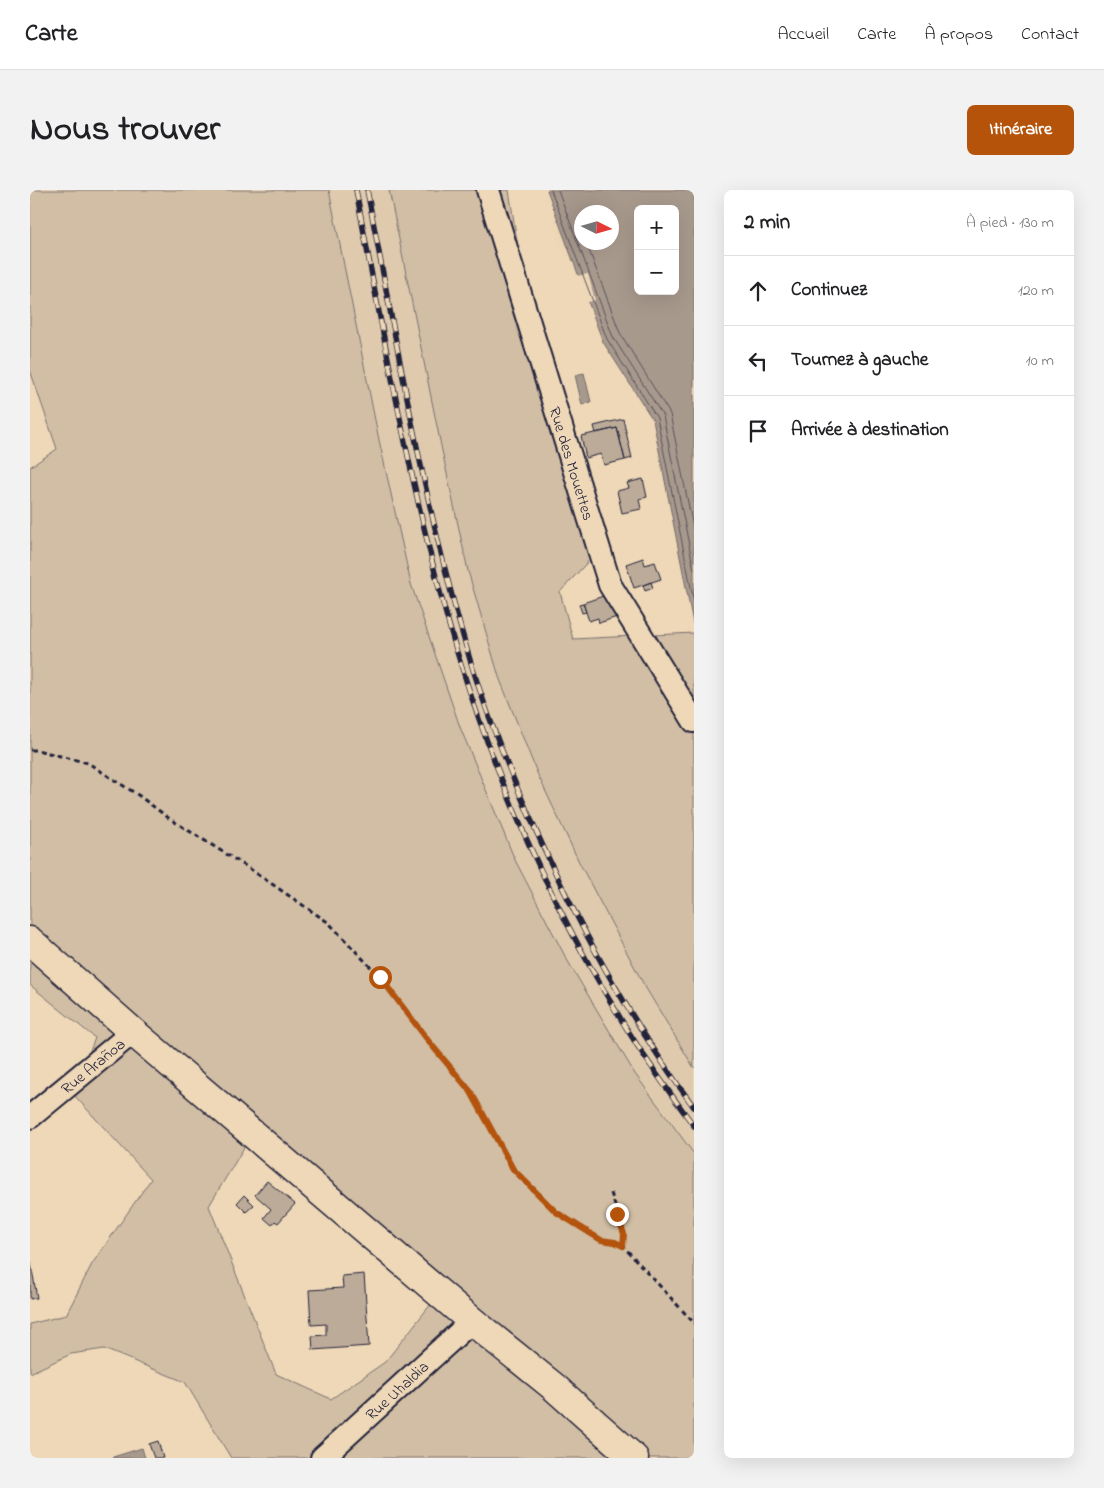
<!DOCTYPE html>
<html lang="fr">
<meta charset="utf-8">
<style>
:root{--surface:#fff;--page:#f2f2f2;--text:#202124;--muted:#757577;--line:#e0e0e0;--accent:#b45309}
body{margin:0;font-family:"Indie Flower",sans-serif;background:var(--page);color:var(--text)}
.controls{position:absolute;right:15px;top:15px;display:grid;overflow:hidden;border-radius:8px;box-shadow:0 5px 20px #0002}
.controls button{width:45px;height:45px;display:grid;place-items:center;padding:0;border:0;border-bottom:1px solid var(--line);background:var(--surface);color:var(--text);font:25px sans-serif}
.compass{position:absolute;left:544px;top:15px;width:45px;height:45px;border-radius:50%;background:var(--surface);box-shadow:0 5px 20px #0002;rotate:95deg}
.stop{position:absolute;width:15px;height:15px;margin:-11px;border:4px solid #b45309;border-radius:50%;background:#fff}
.stop.end{background:#b45309;border-color:#fff;box-shadow:0 1px 5px #0008}
.list{margin:0;padding:0;list-style:none}
h2{display:flex;justify-content:space-between;align-items:center;height:65px;margin:0;padding:0 20px;font-size:21px}
h2 small{font-size:16px;font-weight:400;color:var(--muted)}
.list li{display:grid;grid-template-columns:32px 1fr auto;gap:15px;align-items:center;box-sizing:border-box;height:70px;padding:0 20px;border-top:1px solid var(--line)}
.list b{display:block;font-size:19px;white-space:nowrap}
.list em{font-size:16px;font-style:normal;color:var(--muted)}
.icon{flex:none;width:28px;height:28px;fill:none;stroke:currentColor;stroke-width:2;stroke-linecap:round;stroke-linejoin:round}
.map{position:relative;flex:none;width:664px;height:1268px;overflow:hidden;border-radius:8px}
header{display:flex;align-items:center;gap:30px;box-sizing:border-box;height:70px;padding:0 25px;background:var(--surface);border-bottom:1px solid var(--line)}
header strong{font-size:24px}
nav{display:flex;gap:28px;margin-inline-start:auto;font-size:18px}
.intro{display:flex;align-items:center;justify-content:space-between;box-sizing:border-box;height:120px;padding:0 30px}
h1{margin:0;font-size:35px}
.button{padding:12px 22px;border-radius:8px;background:var(--accent);color:#fff;font-size:18px;font-weight:700}
main{display:flex;gap:30px;padding:0 30px}
aside{flex:1;background:var(--surface);border-radius:8px;box-shadow:0 5px 20px #0002}
.map>svg:first-child{display:block}
.built{fill:#dfcaae}
.green{fill:#d1bea5;stroke:#7a7070;fill-rule:evenodd}
.water{fill:#a8998d;stroke:#72696c;fill-rule:evenodd}
.pier{fill:#eed8b7}
.lines{fill:none;stroke-linecap:round;stroke-linejoin:round}
.shore{stroke:#58525c;stroke-width:1}
.building{fill:#bbab98;stroke:#22223b}
.minor-casing{stroke:#22223b;stroke-width:26}
.primary-casing{stroke:#22223b;stroke-width:31}
.path{stroke:#22223b;stroke-width:3;stroke-dasharray:5 4;stroke-linecap:butt}
.minor{stroke:#eed8b7;stroke-width:22}
.primary{stroke:#eed8b7;stroke-width:28}
.rail-casing{stroke:#22223b;stroke-width:5.5}
.rail{stroke:#eed8b7;stroke-width:4;stroke-dasharray:11;stroke-linecap:butt}
.route{stroke:#b45309;stroke-width:6}
.labels{text-anchor:middle;stroke-width:5;stroke-linejoin:round;paint-order:stroke}
.street-label{font-size:16px;fill:#22223b;stroke:#eed8b7}
</style>
<header>
<strong>Carte</strong>
<nav><a>Accueil</a><a>Carte</a><a>À propos</a><a>Contact</a></nav>
</header>
<div class="intro"><h1>Nous trouver</h1><a class="button">Itinéraire</a></div>
<main>
<div class="map">
<svg width="664" height="1268" viewBox="0 0 664 1268">
<rect width="100%" height="100%" fill="#eed8b7"/>
<filter id="ink" filterUnits="userSpaceOnUse"><feTurbulence type="fractalNoise" baseFrequency=".02" numOctaves="2"/><feDisplacementMap in="SourceGraphic" scale="10" xChannelSelector="R" yChannelSelector="G"/><feConvolveMatrix kernelMatrix="1 2 1 2 8 2 1 2 1" color-interpolation-filters="sRGB"/></filter>
<g filter="url(#ink)">
<path class="built" d="M299,0H359L411,256L438,381L469,487L507,583L550,674L614,795L664,878V964L605,884L536,768L485,670L430,537L381,394L349,250Z"/>
<path class="green" d="M0,0H299L349,250L381,394L430,537L485,670L536,768L605,884L664,964V1268H201L155,1192L74,1159L41,1164L0,1183V1134L36,1125L62,1074L121,989L43,904L65,848L0,795V277L27,259L0,180ZM216,954L401,1114L355,1172L301,1209L246,1184L179,1016Z
M359,0H479L509,191L564,365L530,402L543,449L664,443V878L614,795L550,674L507,583L469,487L438,381L411,256Z"/>
<path class="water" d="M517,0H664V438L623,230L573,152ZM608,19H645V101H608ZM552,22H582V52H552Z
M554,183L561,212L552,215L545,185Z
M112,1258L115,1268H84L83,1267Z"/>
<path class="pier" d="M558,84L565,110L556,113L546,86Z"/>
<g class="lines">
<path class="shore" d="M521,0L577,149L627,228L664,412
M528,0L583,147L633,226L664,380
M556,52L590,143L640,224L664,342"/>
</g>
<path class="building" d="M593,229L602,268L595,270L587,238L566,243L564,236Z
M587,238L595,270L574,275L571,264L556,268L551,246Z
M613,289L617,307L609,309L611,319L592,323L587,301L599,298L597,293Z
M613,368L615,375L625,372L631,389L604,398L596,374Z
M621,392L623,398L615,401L613,395Z
M579,404L587,427L569,433L568,428L559,431L553,413Z
M553,413L556,422L552,423L549,414Z
M237,991L265,1014L248,1033L245,1031L242,1035L234,1028L241,1019L225,1005Z
M214,1005L224,1015L216,1022L207,1013Z
M0,1068L7,1108L0,1109Z
M334,1084L339,1156L283,1160L282,1146L296,1145V1134L281,1135L279,1100L313,1098L312,1086Z
M128,1251L133,1268H124L119,1254Z"/>
<g class="lines">
<g class="minor-casing">
<g id="minor">
<path id="s1" d="M458,0L580,395L664,531"/>
<path id="s2" d="M0,927L103,842"/>
<path id="s3" d="M292,1268L442,1131"/>
</g>
</g>
<g class="primary-casing">
<path id="primary" d="M0,751L103,842L442,1131L524,1197L604,1268"/>
</g>
<path class="path" d="M0,560H7L58,573L108,605L140,629L217,677L299,733L350,787L400,853L441,902L483,979L526,1022L571,1050L585,1052L593,1056L664,1133
M581,1003L594,1044L593,1056"/>
<use href="#minor" class="minor"/>
<use href="#primary" class="primary"/>
<g class="rail-casing">
<path id="rail" d="M326,0C345,103 364,205 387,307C400,365 414,422 432,478C474,611 533,740 609,858C626,884 645,910 664,936
M337,0C368,158 394,318 441,473C459,531 482,588 507,643C550,739 601,832 664,917"/>
</g>
<use href="#rail" class="rail"/>
</g>
</g>
<g class="lines" filter="url(#ink)">
<path class="route" d="M350,787L400,853L441,902L483,979L526,1022L571,1050L585,1052L593,1056L594,1044L587,1024"/>
</g>
<g class="labels">
<g class="street-label">
<text dy="6" stroke="none"><textPath href="#s1" startOffset="286">Rue des Mouettes</textPath></text>
<text dy="6" stroke="none"><textPath href="#s2" startOffset="81">Rue Arañoa</textPath></text>
<text dy="6" stroke="none"><textPath href="#s3" startOffset="101">Rue Uhaldia</textPath></text>
</g>
</g>
</svg>
<div class="controls">
<button>+</button>
<button>−</button>
</div>
<svg class="compass" viewBox="-18 -18 36 36"><path d="M0-13l5 13h-10z" fill="#e53935"/><path d="M0 13l5-13h-10z" fill="#757577"/></svg>
<div class="stop" style="left:350px;top:787px"></div>
<div class="stop end" style="left:587px;top:1024px"></div>
</div>
<aside>
<h2>2 min<small>À pied · 130 m</small></h2>
<ul class="list">
<li><svg class="icon" aria-label="ahead" viewBox="0 0 24 24"><path d="M12 20V5M6 11l6-6 6 6"/></svg><div><b>Continuez</b></div><em>120 m</em></li>
<li><svg class="icon" aria-label="left" viewBox="0 0 24 24"><path d="M17 20v-9H6M10 6l-5 5 5 5"/></svg><div><b>Tournez à gauche</b></div><em>10 m</em></li>
<li><svg class="icon" aria-label="arrive" viewBox="0 0 24 24"><path d="M6 21V4h12l-3 4 3 4H6"/></svg><div><b>Arrivée à destination</b></div></li>
</ul>
</aside>
</main>
